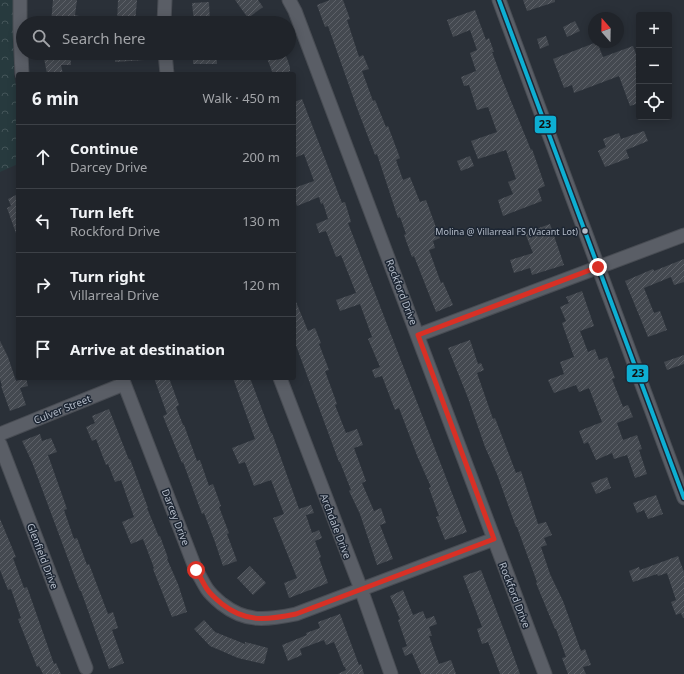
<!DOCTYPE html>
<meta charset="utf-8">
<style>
:root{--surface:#20242a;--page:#2d3036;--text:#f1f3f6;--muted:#a2a4a8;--line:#3d4147}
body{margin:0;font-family:"Noto Sans",sans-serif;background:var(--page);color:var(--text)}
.controls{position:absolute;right:12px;top:12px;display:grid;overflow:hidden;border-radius:4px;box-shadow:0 2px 10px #0003}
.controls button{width:36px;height:36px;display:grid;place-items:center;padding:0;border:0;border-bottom:1px solid var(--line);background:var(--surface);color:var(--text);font:20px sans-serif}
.compass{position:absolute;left:588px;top:12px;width:36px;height:36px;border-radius:50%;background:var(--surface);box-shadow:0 2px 10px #0003;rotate:340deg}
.stop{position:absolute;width:12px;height:12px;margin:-9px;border:3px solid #d93025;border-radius:50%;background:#fff}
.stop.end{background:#d93025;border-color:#fff;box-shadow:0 1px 4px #0008}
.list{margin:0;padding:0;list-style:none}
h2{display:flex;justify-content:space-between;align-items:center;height:52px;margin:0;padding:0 16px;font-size:17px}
h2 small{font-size:13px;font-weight:400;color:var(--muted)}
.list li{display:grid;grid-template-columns:26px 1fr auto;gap:12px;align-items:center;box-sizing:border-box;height:64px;padding:0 16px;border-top:1px solid var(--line)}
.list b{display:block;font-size:15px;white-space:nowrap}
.list p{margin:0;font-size:13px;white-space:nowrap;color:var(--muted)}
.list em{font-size:13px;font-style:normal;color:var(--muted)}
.icon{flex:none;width:22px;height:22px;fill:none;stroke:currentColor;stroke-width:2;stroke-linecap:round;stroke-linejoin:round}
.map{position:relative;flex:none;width:684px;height:674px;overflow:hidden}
.search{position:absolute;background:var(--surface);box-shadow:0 2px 10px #0003;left:16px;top:16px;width:280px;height:44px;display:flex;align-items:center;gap:10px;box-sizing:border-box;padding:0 14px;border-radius:22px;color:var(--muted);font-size:15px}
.panel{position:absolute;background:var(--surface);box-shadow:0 2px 10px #0003;left:16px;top:72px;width:280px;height:308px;border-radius:4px}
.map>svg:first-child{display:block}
.park{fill:url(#park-crowns)}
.building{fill:url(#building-hatch)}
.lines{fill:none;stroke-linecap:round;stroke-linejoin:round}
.minor-casing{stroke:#484c53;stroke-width:15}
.minor{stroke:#5a5e66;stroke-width:13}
.bus-1-casing{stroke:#1d2633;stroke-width:7}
.bus-1{stroke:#0dafd3;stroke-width:4}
.route{stroke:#d93025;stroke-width:5}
.bus-dot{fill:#b4bcc9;stroke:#1d2633;stroke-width:1.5}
.labels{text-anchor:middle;stroke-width:3;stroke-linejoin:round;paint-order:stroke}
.bus-label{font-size:9px;fill:#b4bcc9;stroke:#1d2633;text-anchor:end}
.street-label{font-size:10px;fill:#b4bcc9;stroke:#1d2633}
.line-badge{stroke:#1d2633;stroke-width:1.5}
.pale-badge-label{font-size:11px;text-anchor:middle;font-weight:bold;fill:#111}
</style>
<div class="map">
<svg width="684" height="674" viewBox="0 0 684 674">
<defs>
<pattern id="park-crowns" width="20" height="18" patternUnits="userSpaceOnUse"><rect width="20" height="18" fill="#273a3e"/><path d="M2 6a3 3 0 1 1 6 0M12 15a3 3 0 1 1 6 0" fill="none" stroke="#445559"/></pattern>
<pattern id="building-hatch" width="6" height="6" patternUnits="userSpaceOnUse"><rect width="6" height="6" fill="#444950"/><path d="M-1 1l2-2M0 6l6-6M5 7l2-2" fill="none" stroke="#5d6168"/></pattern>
</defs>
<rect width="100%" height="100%" fill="#2a3038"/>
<path class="park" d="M0,0H13L14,75L18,96V164L0,172Z"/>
<path class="building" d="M53,0H77L75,15L79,16L76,23H51Z
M118,0H137L135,23H117Z
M235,0H258L263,7L248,18Z
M330,0H343L350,19L347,20L359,57L363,55L369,69L362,71L373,101L375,100L386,127L388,126L400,158L396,160L403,180L410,177L420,202L426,200L440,238L433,241L435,248L429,250L441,283L443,282L453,305L436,312L414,256L412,257L404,235L406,234L400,217L398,218L377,154L375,155L357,108L328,26L325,27L317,5Z
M523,0H555V2L527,11Z
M209,2L210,23H194L192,3Z
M475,10L486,40L489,38L494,52H492L502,79L531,150L532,149L545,186L538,189L542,201L503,216L498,200L513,194L508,182L516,179L506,150L478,159L471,141L497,132L488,107L477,110L469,85L464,86L461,77L476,71L470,53L477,50L470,30L453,37L447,20Z
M575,21L580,31L567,37L563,27Z
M546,36L549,45L540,49L537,39Z
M597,42L603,57L633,46L639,62V103L630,106L619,76L574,93L572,85L564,88L553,59Z
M43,53H70L71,65H61L63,74H47Z
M115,53H143L144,60L115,62Z
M193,53H217V64H193Z
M265,53H285L290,67V71L282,74H273Z
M302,99L342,203L345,202L351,222L348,223L467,532L445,540L436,517L439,516L429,488L431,487L418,458L399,408L395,410L382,376L375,378L372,370L380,367L368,339L372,337L360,304L340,311L336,300L356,293L341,255L336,257L326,231L319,233L316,224L328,219L323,203L321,204L319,197L297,206L294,198V188L314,181L304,154L294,158V102Z
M644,131L648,141L626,150L629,158L605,167L598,151L606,147L603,139L619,133L621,139Z
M470,156L474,166L461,171L457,161Z
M18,194V236H17L7,208L11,206L8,199Z
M550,224L564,265L532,275L530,268L514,273L510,260L533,253L525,233Z
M684,259V282L674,285L671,277L644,288L654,313L660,311L667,330L648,337L625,281L653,269L654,271Z
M582,291L594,326L580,331L588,352L595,349L599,360L607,357L615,378L612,379L623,407L628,405L633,417L617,423L623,440L637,435L642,449L639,450L647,474L635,478L627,455L614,459L612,453L596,460L588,442L584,444L579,431L602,422L589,388L579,392L576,385L554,393L548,380L564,374L560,362L574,357L562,323L566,321L560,307L569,303L566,297Z
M294,297L308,331L315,328L321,343L319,344L329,370L325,371L337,404L335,405L346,433L357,429L363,445L354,448L366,481L362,483L374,511L381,508L386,523L380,525L393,559L377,565L360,514L349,491L351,490L340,462H339L294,340Z
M470,340L478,364L481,363L484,370L477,373L493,419L495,418L516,473L521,471L538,524L546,522L552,535L544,538L547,545L541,547L550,574L563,601L581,651L585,649L591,665L583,667L586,674H568L562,658L566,657L556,629H555L536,583L537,582L517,527H516L497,474L485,447L468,398L448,348Z
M0,341L8,357L16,381L26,378L28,386L20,388L26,405L10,411L1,386H2L0,379Z
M684,355V364L667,370L664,362Z
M154,378H169L179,405L176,407L183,425H184L197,461L200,460L209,486L213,484L221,506L219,507L229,533L227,534L237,561L223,566L215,542L204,513L202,514L183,462L182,463L163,416L167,414Z
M233,378H250L271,433H272L299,509L311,505L314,513L306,515L312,533L319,530L322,538L315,541L321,557L319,558L328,583L289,598L284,583L297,578L273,518L284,514L271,480L254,486L245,462L239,464L232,448L255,439Z
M109,409L129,460L130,459L148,508H147L159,537L160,536L168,558L167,559L178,584L187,612L172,617L153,569L154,568L143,539L131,544L122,522L134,517L121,480L115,482L108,464L106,465L96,439L92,441L86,427L95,423L92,416Z
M40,434L42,441L51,438L57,452L48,455L67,509L64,510L74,539L77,538L87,565L89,564L108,614L113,612L118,628L112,630L124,663L109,669L81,591H80L32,462L22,441Z
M607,477L611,488L596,494L591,483Z
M656,495L663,514L648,519L644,510L637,513L633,503Z
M0,519L16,557L13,558L24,588L27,587L54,664L56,663L61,674H43L39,666L37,667L18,619L21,618L11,589L8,590L0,570Z
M678,556L684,572V618H683L681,613L676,615L671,602L676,600L667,573L658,576L657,574L633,582L629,571L639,567L640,570Z
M250,566L266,583L253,595L237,578Z
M481,570L510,646L520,674H500L488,642L482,644L477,629L482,627L463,576Z
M403,590L413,615L423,611L426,619L434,616L437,624L429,627L432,636H429L439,664L451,660L456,674H421L412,653L405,656L402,648L407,646L398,620L400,619L390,596Z
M340,614L359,665L361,664L364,674H338L346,670L345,667H344L334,642L326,645L324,640L300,649L302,655L288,661L282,645L307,635L306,633L320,628L318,622Z
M204,620L215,632L245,644V642L268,648L264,664L238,658L210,646L194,629Z"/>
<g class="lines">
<g class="minor-casing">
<path id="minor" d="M20,0V31L22,74
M289,0L295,11L545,674
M499,0L684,498
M164,23L165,0
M165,53L167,74
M418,335L684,235
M122,378L196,570C200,576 203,583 207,589C211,595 216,599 222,604C246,623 267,620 296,614L494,539
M280,378L361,589L391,674
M0,434L124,384
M0,444L86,668"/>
</g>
<use href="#minor" class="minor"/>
<g class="bus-1-casing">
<path id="bus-1" d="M499,0L684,498"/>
</g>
<use href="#bus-1" class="bus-1"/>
</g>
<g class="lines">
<path class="route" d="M196,570C200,576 203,583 207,589C211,595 216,599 222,604C246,623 267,620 296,614L494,539L418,335L598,267"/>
</g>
<circle class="bus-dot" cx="585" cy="231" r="3.5"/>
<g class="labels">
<g class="bus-label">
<text x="578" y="235">Molina @ Villarreal FS (Vacant Lot)</text>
</g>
<g class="street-label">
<text transform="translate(402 292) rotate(69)" y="4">Rockford Drive</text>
<text transform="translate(62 409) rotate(-22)" y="4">Culver Street</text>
<text transform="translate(176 517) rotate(69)" y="4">Darcey Drive</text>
<text transform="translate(336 526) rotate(69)" y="4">Archdale Drive</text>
<text transform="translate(43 556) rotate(69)" y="4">Glenfield Drive</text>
<text transform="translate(515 595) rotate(69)" y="4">Rockford Drive</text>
</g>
</g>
<g class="line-badge">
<rect x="534" y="115" width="23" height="19" rx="4" fill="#0dafd3"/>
<rect x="626" y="364" width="23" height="19" rx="4" fill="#0dafd3"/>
</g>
<g class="pale-badge-label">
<text x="545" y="128">23</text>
<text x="638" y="377">23</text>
</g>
</svg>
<div class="controls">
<button>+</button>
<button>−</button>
<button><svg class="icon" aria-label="locate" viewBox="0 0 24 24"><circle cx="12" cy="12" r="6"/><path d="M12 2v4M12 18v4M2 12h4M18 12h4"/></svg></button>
</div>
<svg class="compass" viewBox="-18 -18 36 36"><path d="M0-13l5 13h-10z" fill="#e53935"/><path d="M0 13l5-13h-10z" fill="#a2a4a8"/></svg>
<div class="stop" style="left:196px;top:570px"></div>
<div class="stop end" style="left:598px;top:267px"></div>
<div class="search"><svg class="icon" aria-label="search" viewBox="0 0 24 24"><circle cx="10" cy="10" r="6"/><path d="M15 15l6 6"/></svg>Search here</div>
<section class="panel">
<h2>6 min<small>Walk · 450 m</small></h2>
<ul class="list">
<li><svg class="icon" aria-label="ahead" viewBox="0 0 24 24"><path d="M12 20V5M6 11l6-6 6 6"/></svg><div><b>Continue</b><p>Darcey Drive</p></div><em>200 m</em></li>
<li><svg class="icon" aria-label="left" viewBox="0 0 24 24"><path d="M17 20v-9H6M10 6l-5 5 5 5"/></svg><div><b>Turn left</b><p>Rockford Drive</p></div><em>130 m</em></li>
<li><svg class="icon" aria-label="right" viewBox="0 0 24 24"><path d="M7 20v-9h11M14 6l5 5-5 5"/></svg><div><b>Turn right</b><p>Villarreal Drive</p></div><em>120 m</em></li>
<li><svg class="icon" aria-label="arrive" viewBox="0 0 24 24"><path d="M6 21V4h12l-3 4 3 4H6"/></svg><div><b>Arrive at destination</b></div></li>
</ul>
</section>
</div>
